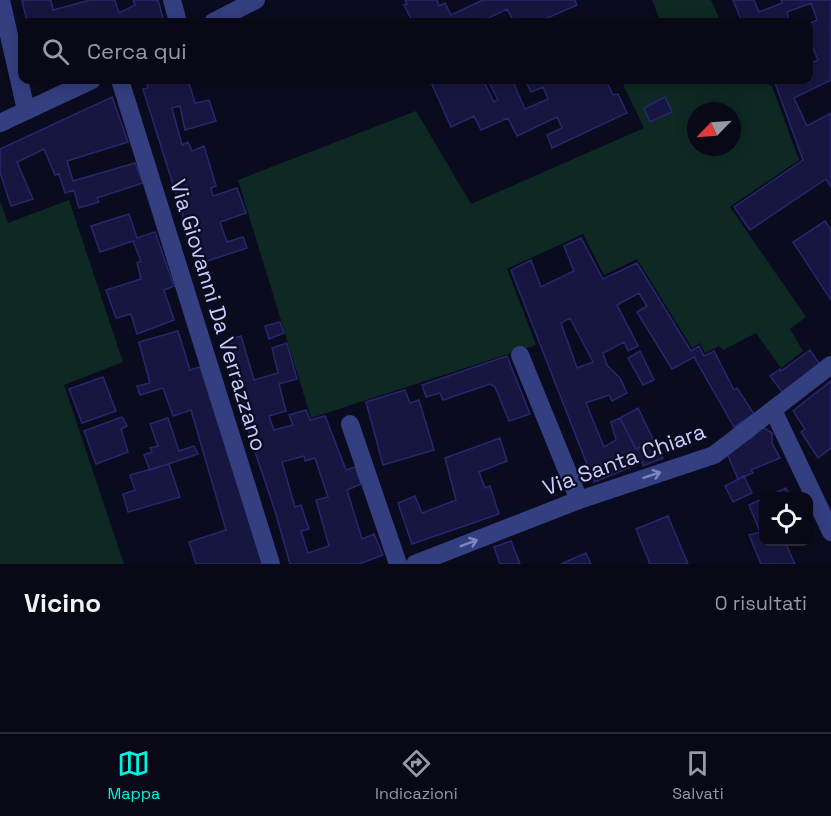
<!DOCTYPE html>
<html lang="it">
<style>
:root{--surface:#080817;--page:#161624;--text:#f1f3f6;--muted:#989aa1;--line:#292936;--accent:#00f4e0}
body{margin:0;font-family:"Space Grotesk",sans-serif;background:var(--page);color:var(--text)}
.controls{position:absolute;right:18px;bottom:18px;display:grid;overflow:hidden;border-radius:12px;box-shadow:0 3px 15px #0003}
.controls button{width:54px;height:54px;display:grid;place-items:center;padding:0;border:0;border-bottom:2px solid var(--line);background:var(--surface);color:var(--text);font:30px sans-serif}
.compass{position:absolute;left:687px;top:102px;width:54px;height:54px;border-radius:50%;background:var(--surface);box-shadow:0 3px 15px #0003;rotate:245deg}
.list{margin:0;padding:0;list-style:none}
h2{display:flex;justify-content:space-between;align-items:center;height:78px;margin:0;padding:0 24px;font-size:26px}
h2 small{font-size:20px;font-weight:400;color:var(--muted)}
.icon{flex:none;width:33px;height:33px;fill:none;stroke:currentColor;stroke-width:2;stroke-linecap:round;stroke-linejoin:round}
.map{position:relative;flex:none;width:831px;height:564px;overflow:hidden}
.search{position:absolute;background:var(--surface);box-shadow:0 3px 15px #0003;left:18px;right:18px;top:18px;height:66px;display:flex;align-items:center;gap:15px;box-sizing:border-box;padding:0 21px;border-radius:12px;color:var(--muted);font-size:22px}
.sheet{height:168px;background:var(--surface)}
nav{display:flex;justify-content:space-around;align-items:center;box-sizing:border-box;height:84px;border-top:2px solid var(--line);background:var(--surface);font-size:16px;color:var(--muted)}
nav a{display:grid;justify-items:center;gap:3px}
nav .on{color:var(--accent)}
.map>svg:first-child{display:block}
.green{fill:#0e2923;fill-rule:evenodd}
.building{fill:#171641;stroke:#28276e;stroke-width:1.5;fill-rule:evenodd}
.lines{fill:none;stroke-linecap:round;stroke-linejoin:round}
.minor{stroke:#343f81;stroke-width:18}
.oneway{stroke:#7e86c0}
.labels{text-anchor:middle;stroke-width:4.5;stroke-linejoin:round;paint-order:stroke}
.street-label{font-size:22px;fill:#c9cdff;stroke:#0b0b1f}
</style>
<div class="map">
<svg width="831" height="564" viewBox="0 0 831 564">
<rect width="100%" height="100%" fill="#0b0b1f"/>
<path class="green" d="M652,0H711L721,22H648L659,18Z
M621,80H745L746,82L759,80L772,86L799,160L730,207L806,317L790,329L803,351L781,368L756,333L723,350L719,346L705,353L700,343L692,348L637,259L604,275L583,234L507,269L536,345L311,418L238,180L416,111L471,204L644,128ZM696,111H732V147H696Z
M69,200L123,362L64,385L124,564H0V201L8,223Z"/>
<path class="building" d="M22,0H51L53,10L90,0H115L119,13L135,5L133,0H158L163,18L153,22H27Z
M405,0H437L439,6L445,3L451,15L483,0H575L577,5L538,22H508L513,20L507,9L484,20L485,22H405L411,19L404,5L407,4Z
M733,0H754L759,12L782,3L781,0H831V80L794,98L807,126L831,113V187L826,179L750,230L734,207L803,160L775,83L769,80H808V65L818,60L808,36V24L817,20L811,3L787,12L789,20L784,22H742Z
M150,80H201L189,83L195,103L209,100L216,121L185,130L180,106L172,108L182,145L188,142L192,151L204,146L216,186L211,188L213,196L237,188L246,213L220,222L227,242L243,237L247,248L198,264L143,89L148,88L146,81Z
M430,80H483L494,102L498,100L488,80H512L525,109L548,99L543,87L531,92L525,80H606L613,95L618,94L627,113L552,148L547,135L562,128L557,117L517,136L508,118L481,130L474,116L451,127Z
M112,97L128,142L67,161L73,181L135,163L143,183L97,198L99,202L79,208L74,190L65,193L59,174L55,175L44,149L17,162L33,199L11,206L0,172V149Z
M665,97L672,112L650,122L644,108Z
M129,214L137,238L155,232L174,286L164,290L174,320L137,334L131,314L116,318L106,290L141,279L137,263L141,261L133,241L100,252L91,226Z
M825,221L831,230V300L793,242Z
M581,238L603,279L637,263L691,351L699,346L704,356L714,351L734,390L737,388L754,414L734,427L694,357L672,369L637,312L647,306L639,293L617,305L638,346L628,351L624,342L603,353L607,365L620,378L627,393L612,401L609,395L586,403L604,447L616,440L611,422L620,418L636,449L654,441L663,458L643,466V462L594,482L511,270L531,260L541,287L574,271L564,246ZM570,318L593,362L577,368L561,323Z
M280,322L284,333L269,339L265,326Z
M178,331L190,370L200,367L263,564H196L189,542L226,530L191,410L173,416L163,388L140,395L137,386L150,383L139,342Z
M241,336L254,380L278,373L272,348L287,343L297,379L279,384L286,411L269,416L274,430L293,425L289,415L306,410L310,420L325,416L346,470L355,467L361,484L347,490L362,539L374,534L383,555L359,564H290L276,514L251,440L223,342ZM304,456L305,461L315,458L328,497L316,500L329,546L308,553L301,531L309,529L301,505L295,507L282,462Z
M810,350L820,365L783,393L770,376L780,369L781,371Z
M640,351L654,380L643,385L628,358Z
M507,356L530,414L509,421L495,387L490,384L443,400L440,393L426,397L422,385Z
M103,377L116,411L82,423L69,389Z
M831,381V448L818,458L801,432L805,429L793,411Z
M405,390L410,403L419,400L434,450L383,465L366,402Z
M638,408L654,441L636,449L620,418Z
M122,417L127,426L121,429L128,452L96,464L84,431Z
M168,418L179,451L194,446L198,454L150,470L144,455L152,452L150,448L158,446L150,424Z
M764,428L772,433V443L780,458L751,470L753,473L738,479L726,451L753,437L758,430Z
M500,438L507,461L479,472L485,488L490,486L499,514L412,544L398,503L415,496L422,513L456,500L445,458Z
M169,464L180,497L128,512L123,494L135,490L130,475Z
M744,476L752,493L733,502L725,486Z
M786,488L790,496H768Z
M764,498V542H785L795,564H761L749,535L760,532L749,505Z
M668,516L688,564H650L636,529Z
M511,541L520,564H500L494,547Z
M586,553L591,564H561Z"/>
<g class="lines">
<path class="minor" d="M1,0L26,110
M172,0L178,22
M213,22L256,0
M120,80L271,564
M0,123L92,80
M520,355L579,500
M773,410L831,532
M350,424L398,564
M415,564L579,500L714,455L831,365"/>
</g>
<defs><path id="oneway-shaft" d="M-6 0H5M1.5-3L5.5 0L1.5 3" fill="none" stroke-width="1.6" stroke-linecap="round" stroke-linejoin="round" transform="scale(1.5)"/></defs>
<g class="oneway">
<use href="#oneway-shaft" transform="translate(652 475) rotate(-18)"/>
<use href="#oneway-shaft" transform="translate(469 543) rotate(-21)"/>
</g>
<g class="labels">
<g class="street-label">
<text transform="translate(219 315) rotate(73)" y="8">Via Giovanni Da Verrazzano</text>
<text transform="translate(624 459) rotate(-20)" y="8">Via Santa Chiara</text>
</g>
</g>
</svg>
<div class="controls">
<button><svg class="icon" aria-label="locate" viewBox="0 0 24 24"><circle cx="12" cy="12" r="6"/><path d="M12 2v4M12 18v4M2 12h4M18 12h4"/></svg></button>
</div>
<svg class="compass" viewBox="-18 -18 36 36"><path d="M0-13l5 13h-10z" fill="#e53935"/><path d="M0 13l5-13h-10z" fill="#989aa1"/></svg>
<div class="search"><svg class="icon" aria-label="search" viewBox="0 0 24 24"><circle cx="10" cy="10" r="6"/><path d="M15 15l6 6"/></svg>Cerca qui</div>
</div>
<section class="sheet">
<h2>Vicino<small>0 risultati</small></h2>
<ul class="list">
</ul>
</section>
<nav>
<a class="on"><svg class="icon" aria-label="map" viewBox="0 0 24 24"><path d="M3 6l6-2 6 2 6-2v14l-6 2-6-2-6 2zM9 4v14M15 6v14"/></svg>Mappa</a>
<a><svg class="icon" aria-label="directions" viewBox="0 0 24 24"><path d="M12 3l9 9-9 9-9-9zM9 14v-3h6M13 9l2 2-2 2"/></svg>Indicazioni</a>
<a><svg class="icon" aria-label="saved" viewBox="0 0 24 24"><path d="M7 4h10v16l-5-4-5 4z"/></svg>Salvati</a>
</nav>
